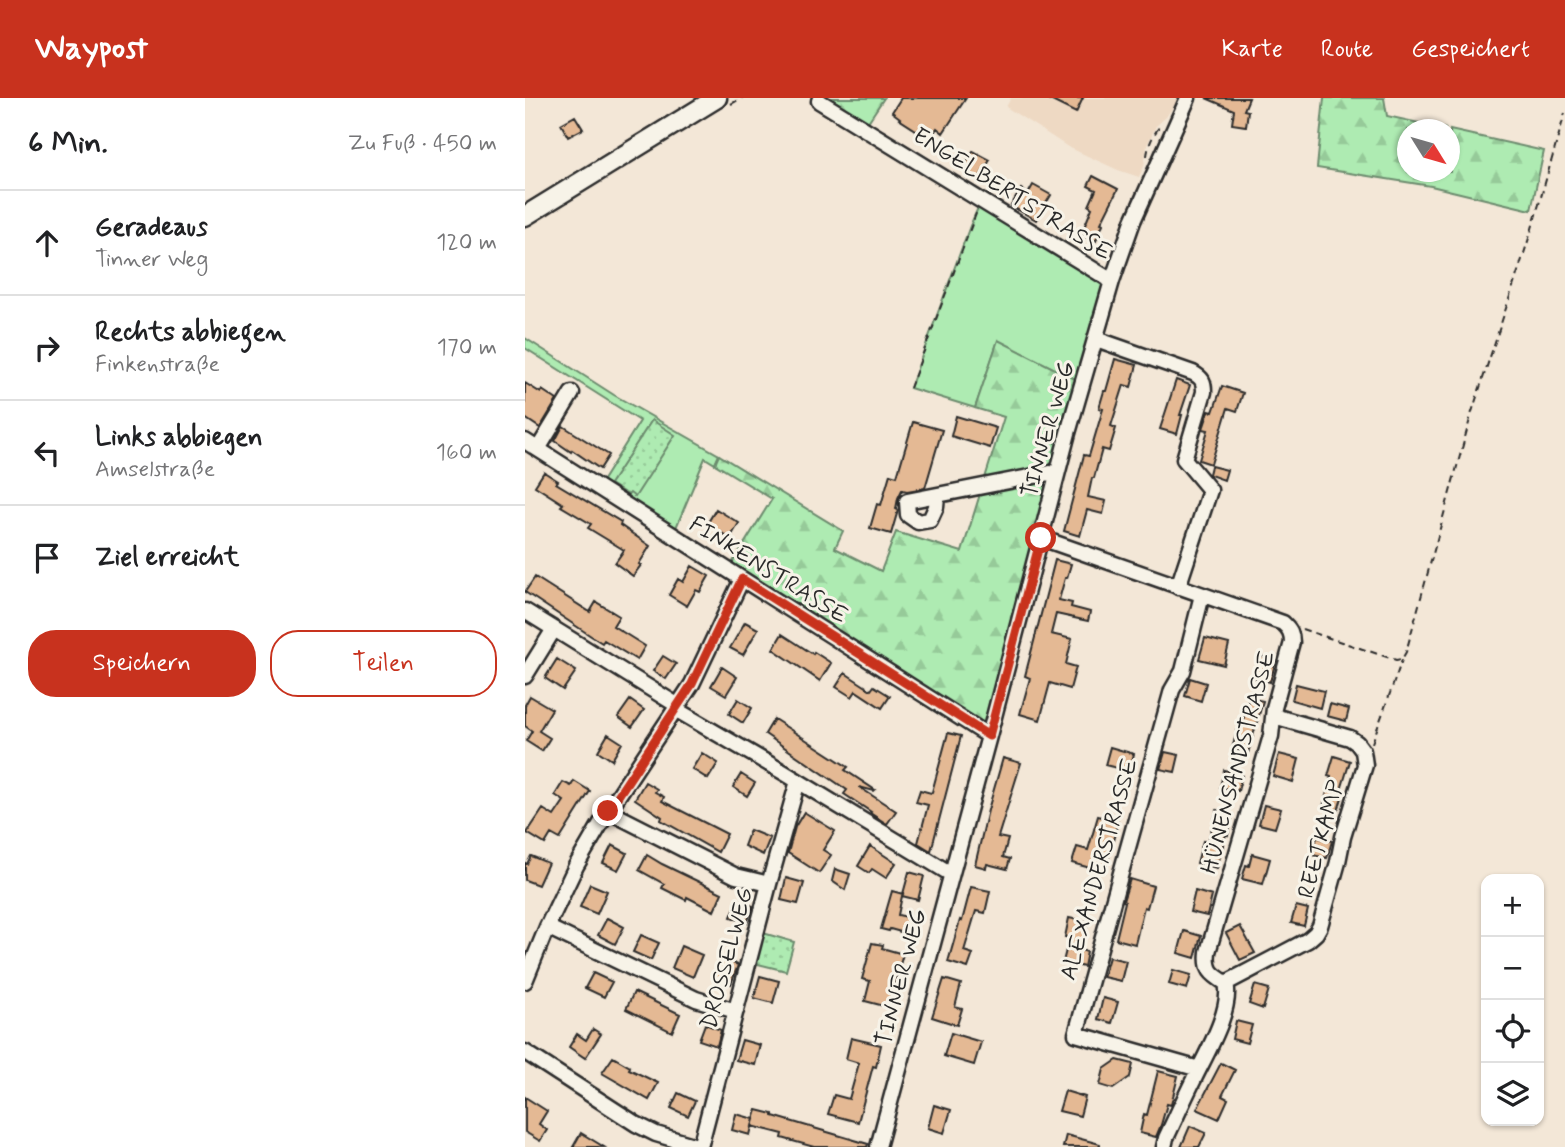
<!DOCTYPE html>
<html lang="de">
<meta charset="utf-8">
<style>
:root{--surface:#fff;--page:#f2f2f2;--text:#202124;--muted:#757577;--line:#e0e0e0;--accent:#c8321e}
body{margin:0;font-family:Mynerve,sans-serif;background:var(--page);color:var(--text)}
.controls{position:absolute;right:21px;bottom:21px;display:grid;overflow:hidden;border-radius:14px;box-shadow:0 2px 5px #0004}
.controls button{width:63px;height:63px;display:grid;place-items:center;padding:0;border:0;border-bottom:2px solid var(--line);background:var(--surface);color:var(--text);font:35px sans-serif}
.compass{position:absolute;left:872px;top:21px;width:63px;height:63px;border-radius:50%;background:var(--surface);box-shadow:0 2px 5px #0004;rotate:127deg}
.stop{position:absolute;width:21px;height:21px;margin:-16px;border:5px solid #c8321e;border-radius:50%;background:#fff}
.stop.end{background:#c8321e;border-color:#fff;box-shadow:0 2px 7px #0008}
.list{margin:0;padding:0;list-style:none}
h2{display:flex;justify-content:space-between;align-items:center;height:91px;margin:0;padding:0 28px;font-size:30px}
h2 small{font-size:23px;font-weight:400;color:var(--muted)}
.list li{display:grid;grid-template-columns:46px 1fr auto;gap:21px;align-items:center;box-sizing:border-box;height:105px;padding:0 28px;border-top:2px solid var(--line)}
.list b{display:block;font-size:26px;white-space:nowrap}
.list p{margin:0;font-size:23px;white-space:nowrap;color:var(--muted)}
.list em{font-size:23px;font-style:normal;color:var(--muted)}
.actions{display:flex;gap:14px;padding:21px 28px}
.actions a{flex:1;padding:16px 0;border:2px solid var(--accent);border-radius:28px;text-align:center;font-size:24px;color:var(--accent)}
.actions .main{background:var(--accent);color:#fff}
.icon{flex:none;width:38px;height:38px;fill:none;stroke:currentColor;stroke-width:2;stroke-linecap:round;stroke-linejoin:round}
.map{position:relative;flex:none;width:1040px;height:1049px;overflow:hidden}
header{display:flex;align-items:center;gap:42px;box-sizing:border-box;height:98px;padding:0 35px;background:var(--accent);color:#fff}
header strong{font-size:33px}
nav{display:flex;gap:38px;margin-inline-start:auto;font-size:24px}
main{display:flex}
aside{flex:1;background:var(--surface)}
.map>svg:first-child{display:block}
.built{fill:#eed9c3}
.grass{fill:#aeebb2;stroke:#6c8b6e;stroke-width:2}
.forest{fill:url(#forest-firs);stroke:#6c8b6e;stroke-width:2}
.park{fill:url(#park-dots);stroke:#6c8b6e;stroke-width:2}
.building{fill:#e4b994;stroke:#2b2b2b;stroke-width:2}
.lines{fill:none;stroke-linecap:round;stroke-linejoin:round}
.minor-casing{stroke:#2b2b2b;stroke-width:19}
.major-casing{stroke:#2b2b2b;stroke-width:23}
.path{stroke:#2b2b2b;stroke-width:2;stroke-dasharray:7 5;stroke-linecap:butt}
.minor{stroke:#f7f3e8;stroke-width:14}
.major{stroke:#f7f3e8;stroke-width:18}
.route{stroke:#c8321e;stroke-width:9}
.labels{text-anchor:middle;stroke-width:6;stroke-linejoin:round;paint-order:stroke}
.street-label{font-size:23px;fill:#2b2b2b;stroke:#f7f3e8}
</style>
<header>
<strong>Waypost</strong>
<nav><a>Karte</a><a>Route</a><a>Gespeichert</a></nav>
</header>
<main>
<aside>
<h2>6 Min.<small>Zu Fuß · 450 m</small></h2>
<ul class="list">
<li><svg class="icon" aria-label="ahead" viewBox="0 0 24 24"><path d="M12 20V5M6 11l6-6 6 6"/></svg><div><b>Geradeaus</b><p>Tinner Weg</p></div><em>120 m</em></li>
<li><svg class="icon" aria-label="right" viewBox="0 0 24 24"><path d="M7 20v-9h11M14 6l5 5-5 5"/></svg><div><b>Rechts abbiegen</b><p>Finkenstraße</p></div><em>170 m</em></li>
<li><svg class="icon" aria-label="left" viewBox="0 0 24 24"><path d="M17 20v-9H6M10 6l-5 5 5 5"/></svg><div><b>Links abbiegen</b><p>Amselstraße</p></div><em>160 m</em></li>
<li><svg class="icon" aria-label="arrive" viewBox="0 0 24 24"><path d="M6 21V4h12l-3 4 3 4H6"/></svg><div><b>Ziel erreicht</b></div></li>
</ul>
<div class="actions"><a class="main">Speichern</a><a>Teilen</a></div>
</aside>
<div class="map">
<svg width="1040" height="1049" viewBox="0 0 1040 1049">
<defs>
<pattern id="forest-firs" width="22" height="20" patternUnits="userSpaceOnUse" patternTransform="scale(1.75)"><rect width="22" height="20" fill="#aeebb2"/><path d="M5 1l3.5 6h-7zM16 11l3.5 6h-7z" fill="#96ca99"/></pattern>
<pattern id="park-dots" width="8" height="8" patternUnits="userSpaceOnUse" patternTransform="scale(1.75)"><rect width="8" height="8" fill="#aeebb2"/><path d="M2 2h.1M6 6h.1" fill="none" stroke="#96ca99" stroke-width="1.8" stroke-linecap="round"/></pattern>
</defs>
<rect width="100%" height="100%" fill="#f3e7d7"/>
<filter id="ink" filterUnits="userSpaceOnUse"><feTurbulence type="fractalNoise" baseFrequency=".0143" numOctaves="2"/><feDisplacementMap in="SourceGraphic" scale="14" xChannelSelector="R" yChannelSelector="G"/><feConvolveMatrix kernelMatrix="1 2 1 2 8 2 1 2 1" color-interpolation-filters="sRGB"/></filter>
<g filter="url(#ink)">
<path class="built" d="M486,0H654L641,19L631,28L622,47L619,68L614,79L593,72L543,49L481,9Z"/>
<path class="grass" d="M456,103L578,178L577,197L552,282L473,243L450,310L385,290L445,128Z
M0,240L89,297L194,357L190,366L180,360L148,437L73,390L115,323L0,250Z"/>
<path class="forest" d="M291,0H359L339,30Z
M799,0H859L862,18L921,31L883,32V74H925V32L1019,53L1006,112L906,88L792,70Z
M473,242L552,282L535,336L458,634L203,472L247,401L190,366L194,357L318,433L310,450L356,473L371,434L437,454L479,319L450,310Z"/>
<path class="park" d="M127,322L150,337L110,399L105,395L103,397L85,386Z
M238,835L269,844L261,873L229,865Z"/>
<path class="building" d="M376,0H441L418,35L412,30L405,41L374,21L375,20L367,14Z
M521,0H558L551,15Z
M681,0H724L719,12L723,13L721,28L707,26L709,12Z
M50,18L58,31L43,39L36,26Z
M448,53L465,62L453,82L437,72Z
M568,78L593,91L576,125L578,126L571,143L556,137L567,110L564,108L571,92L563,88Z
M508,87L526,97L511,122L486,108L496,91L503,96Z
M590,261L612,267L606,289L599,287L586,328L591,330L584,353L577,351L569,380H567L563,399L581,403L578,416L562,412L555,438L539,433L559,357L564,358L578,311L574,310L579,293H581Z
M651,282L665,287L655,317H657L652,336L635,331Z
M0,285L16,295L17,292L32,302L15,330L0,320Z
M697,288L718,295L712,313L703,310L686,366L674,362L683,332L678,331L684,313L688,314Z
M431,318L471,330L465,350L426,338Z
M388,324L417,332L400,390L382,393L377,392L373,400L371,411L373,412L366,436L345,430L352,406L356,407L365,376L372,378Z
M38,328L84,357L75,371L47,352L46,354L30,343Z
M686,368L702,372L699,382L685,377L684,376Z
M19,374L33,383L31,385L96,424L95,427L125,448L114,466L116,467L108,478L90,465L99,452L63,430L66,426L36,408L38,406L10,388Z
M191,411L214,425L205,440L182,426Z
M530,462L546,466L542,480H540L534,502L547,505L546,509L565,514L563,523L531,516L526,536L547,541L541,566L551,569L545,591L525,585L515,622L495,616L505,580L500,578Z
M167,468L184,478L175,494L171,492L162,508L144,497L153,481L158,484Z
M10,479L65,514L71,504L94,518L88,528L120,548L112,562L79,542L77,545L66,538L0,494Z
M220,524L233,531L218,557L205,550Z
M257,536L288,556L289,554L306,565L295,583L248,551Z
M680,540L704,546L699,567L674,561Z
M138,558L151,566L141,581L128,573Z
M735,558L751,563L745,584L728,579Z
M32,561L51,573L38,592L20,580Z
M197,569L212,579L201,597L186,588Z
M320,575L346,592L349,588L365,598L357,610L331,593L327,599L311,589Z
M665,580L681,585L676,603L660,598Z
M771,586L799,593L795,610L767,602Z
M5,598L27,611L14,633L25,640L17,653L1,643L7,633L0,628V607Z
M724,600L738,603L723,655L707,651L712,633H715Z
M213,601L227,610L218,625L204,616Z
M105,602L119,612L107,629L93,619Z
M805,606L824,611L821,623L802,618Z
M249,621L323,669L320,672L350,692L349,693L334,689L371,713L362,726L345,715L346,714L319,696L322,692L240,636Z
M423,635L436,638L406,753L393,745L403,707L391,704L395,692L406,695L407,694Z
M83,636L97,645L87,662L73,653Z
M585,649L609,656L604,673L580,667Z
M640,654L654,657L650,674L635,671Z
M177,655L193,665L183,681L167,671Z
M754,656L774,661L768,684L748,678Z
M809,658L825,663L816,692L819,693L813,713L798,709L806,679L803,678Z
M478,660L496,665L473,739L483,741L478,759L485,761L482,771L462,766L461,770L450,767L463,712Z
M699,672L717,677L713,693L695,689Z
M216,676L230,685L222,698L208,689Z
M49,683L65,693L35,741L26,736L20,746L2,735L18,711L29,718L39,703L30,697L38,684L46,688Z
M120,684L132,691L130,694L139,699L137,703L202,736L193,754L136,722L137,719L110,701Z
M739,707L756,711L750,730L734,726Z
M692,712L708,716L703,737L701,736L692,770L672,765L678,743L683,744Z
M279,714L310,733L298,752L306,757L294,775L263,755L270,729Z
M573,718L593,723L580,774L547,765L552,749L563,752Z
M225,732L245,740L238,757L219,748Z
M792,739L807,743L802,760L787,757Z
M87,747L102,755L93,772L78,765Z
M345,748L371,765L361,780L347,771L344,775L333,768Z
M727,756L745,761L738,786L717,781L721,767L724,768Z
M122,757L137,766L197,795L189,813L162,799L161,802L137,790L139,786L114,772Z
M6,758L23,765L13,787L0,782V765L2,766Z
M310,771L325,776L320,792L307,783Z
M384,774L399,778L393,802L377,798L373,817L387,820L383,836L365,831L364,833L356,831L367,793L378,796Z
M261,780L279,785L273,806L256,802Z
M605,781L628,788L622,810L619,809L610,846L591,841L600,804L598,803Z
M65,786L82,793L72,816L55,809Z
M446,789L465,793L460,815L451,813L439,853L448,856L443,870L423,864L435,822L437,823Z
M670,793L687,798L682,818L665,814Z
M213,802L228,808L222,825L206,819Z
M771,808L783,811L779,828L766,825Z
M82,820L99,829L90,846L73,837Z
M544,820L563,824L556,852L562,854L559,869L538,864L544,840L540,839Z
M715,828L730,855L715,862L701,835Z
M659,833L676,838L670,860L653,855Z
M116,837L134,845L126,862L108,854Z
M347,845L358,847L357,850L378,856L363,909L340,903L345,883L337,881Z
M156,848L177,857L168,879L147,870Z
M584,859L601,863L596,883L578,879Z
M196,860L213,867L206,886L188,879Z
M648,872L666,877L662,891L644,886Z
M68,875L87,884L79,899L60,890Z
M235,878L254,883L248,905L229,900Z
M419,881L436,886L430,909L437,911L432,927L407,919Z
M730,887L744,891L738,911L724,906Z
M109,894L155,916L147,934L101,911Z
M578,900L593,904L587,925L573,921Z
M711,923L727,927L722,945L707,941Z
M180,926L196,932L192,948L174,942Z
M68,931L76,936L60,960L44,949L52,936L61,942Z
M426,935L456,944L449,967L419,958Z
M326,940L356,947L351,969L348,968L333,1024L303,1016L309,997L324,1001L334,965L321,961Z
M217,942L235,947L230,967L211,962Z
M88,959L105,969L104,971L133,985L124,1002L77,975Z
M592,962L608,966L605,979L588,991L575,987L579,971Z
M696,965L710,972L697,998L703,1001L694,1021L672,1011Z
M633,973L653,978L646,1007L642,1006L636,1027L631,1039L615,1035L619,1016L622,1017Z
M540,993L560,999L555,1018L534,1013Z
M153,995L170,1003L163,1018L146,1010Z
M0,999L22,1013L14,1026L22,1032L15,1043L0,1034Z
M409,1007L426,1012L419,1035L403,1030Z
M232,1012L248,1016V1018L343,1046L342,1049H289L257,1040L258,1036L227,1028Z
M211,1016L229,1021L225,1037L207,1032Z
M665,1028L681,1035L674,1049H656Z
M56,1035L79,1049H48Z
M541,1037L575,1046V1049H538Z"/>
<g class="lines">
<g class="minor-casing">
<path id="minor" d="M294,3L587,183
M571,241L668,275C677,280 679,283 679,294L659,361L685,392L653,489
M0,343L464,638
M13,351L47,295
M412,398L411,409L405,422L393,424L383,417L382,403L525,375L532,377
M516,440L758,525C765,531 767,536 767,544L749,610L746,638L683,854C681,872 686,876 701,885C708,911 681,956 670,979C660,999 651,1019 641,1040L639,1049
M0,513L152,607
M0,578L29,531
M150,611L258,674L426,776
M83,713L211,778L244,786
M22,829L171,901L211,913
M0,883L22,829L51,768L83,713L167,586L217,481
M701,885L783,842L791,835L795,828L813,764L818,739L840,667L838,653L832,645L825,640L749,618
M0,954L111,1026L131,1036L175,1049
M674,971L551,936L647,592L658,573L677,497
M175,1049L244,786L273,683
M353,1049L464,638L543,335L587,183L608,123L663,0"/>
</g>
<g class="major-casing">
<path id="major" d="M0,118L192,0"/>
</g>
<path class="path" d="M206,6L217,0
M622,58C623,47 629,34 637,26
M385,290L452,113
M777,531L871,562L877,561L881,554L947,314L1006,134L1040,15
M847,645L877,562"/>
<use href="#minor" class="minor"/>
<use href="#major" class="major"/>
</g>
</g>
<g class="lines" filter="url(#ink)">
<path class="route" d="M83,713L167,586L217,481L464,638L516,440"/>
</g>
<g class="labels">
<g class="street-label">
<text transform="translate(488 95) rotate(32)" y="8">ENGELBERTSTRASSE</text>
<text transform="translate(522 331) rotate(-74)" y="8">TINNER WEG</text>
<text transform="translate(244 471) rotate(32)" y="8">FINKENSTRASSE</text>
<text transform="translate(712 664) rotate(-75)" y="8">HÜNENSANDSTRASSE</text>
<text transform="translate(795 741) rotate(-75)" y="8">REETKAMP</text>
<text transform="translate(573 771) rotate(-74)" y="8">ALEXANDERSTRASSE</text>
<text transform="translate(201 860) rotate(-75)" y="8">DROSSELWEG</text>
<text transform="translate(375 879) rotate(-75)" y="8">TINNER WEG</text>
</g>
</g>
</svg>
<div class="controls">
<button>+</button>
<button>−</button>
<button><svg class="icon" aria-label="locate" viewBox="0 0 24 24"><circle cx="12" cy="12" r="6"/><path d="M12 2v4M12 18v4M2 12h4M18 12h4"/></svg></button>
<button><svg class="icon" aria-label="layers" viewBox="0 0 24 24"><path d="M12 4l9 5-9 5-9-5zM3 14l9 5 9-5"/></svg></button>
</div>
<svg class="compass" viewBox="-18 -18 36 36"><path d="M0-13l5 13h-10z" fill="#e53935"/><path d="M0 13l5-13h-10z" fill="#757577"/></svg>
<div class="stop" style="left:516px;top:440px"></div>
<div class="stop end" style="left:83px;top:713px"></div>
</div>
</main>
